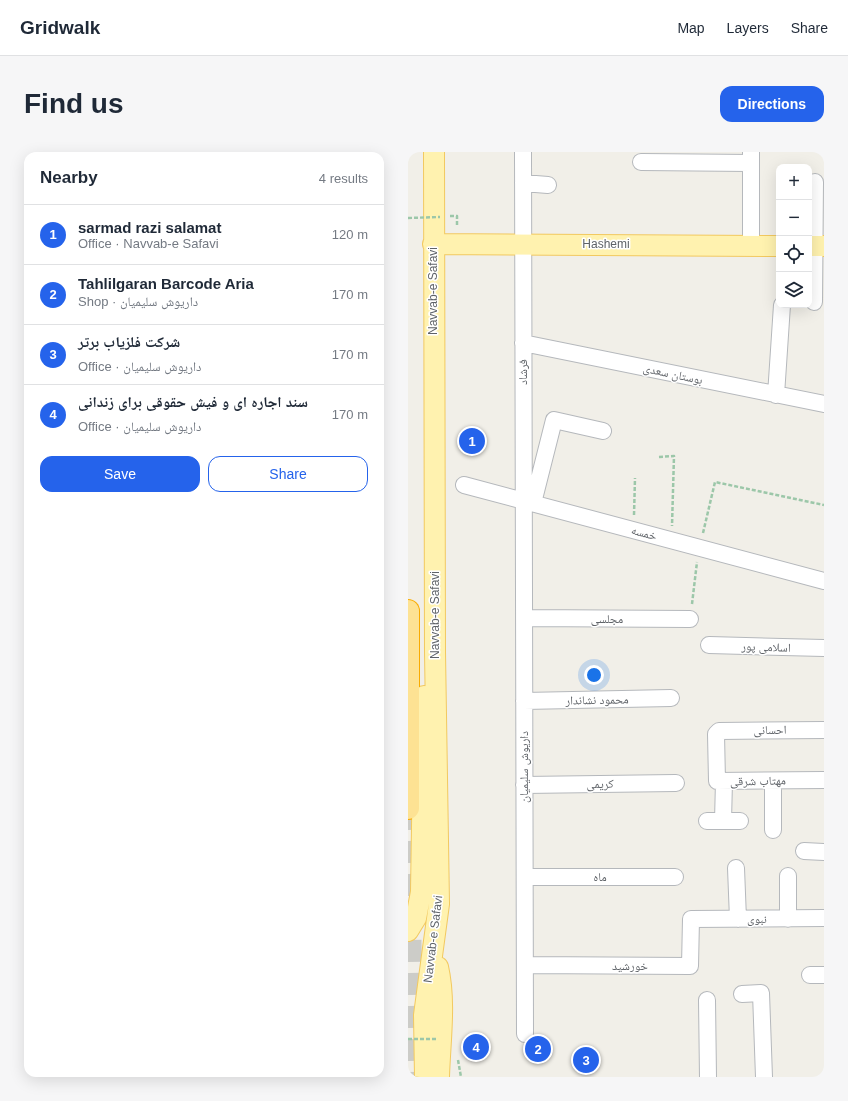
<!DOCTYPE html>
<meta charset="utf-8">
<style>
:root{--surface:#fff;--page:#f6f6f7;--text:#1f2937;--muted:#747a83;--line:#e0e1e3;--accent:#2563eb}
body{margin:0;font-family:Arial,"Noto Naskh Arabic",sans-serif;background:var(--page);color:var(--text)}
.controls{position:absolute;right:12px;top:12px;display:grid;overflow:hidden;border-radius:8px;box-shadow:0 4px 16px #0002}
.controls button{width:36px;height:36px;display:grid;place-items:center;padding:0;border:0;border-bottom:1px solid var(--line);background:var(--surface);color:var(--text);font:20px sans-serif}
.you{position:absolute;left:186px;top:523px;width:14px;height:14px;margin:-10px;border:3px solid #fff;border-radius:50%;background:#1a73e8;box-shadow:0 0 0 6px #1a73e833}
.badge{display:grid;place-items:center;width:26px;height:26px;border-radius:50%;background:var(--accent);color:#fff;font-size:13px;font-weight:700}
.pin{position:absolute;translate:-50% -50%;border:2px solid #fff;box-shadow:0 1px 4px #0006}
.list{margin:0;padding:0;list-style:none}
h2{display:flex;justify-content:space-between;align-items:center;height:52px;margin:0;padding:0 16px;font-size:17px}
h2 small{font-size:13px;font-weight:400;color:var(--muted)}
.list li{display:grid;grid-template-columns:26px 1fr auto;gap:12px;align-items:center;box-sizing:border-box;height:60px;padding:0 16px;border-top:1px solid var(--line)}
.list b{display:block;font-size:15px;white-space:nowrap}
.list p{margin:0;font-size:13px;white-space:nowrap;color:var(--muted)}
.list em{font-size:13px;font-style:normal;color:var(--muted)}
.actions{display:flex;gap:8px;padding:12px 16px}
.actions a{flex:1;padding:9px 0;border:1px solid var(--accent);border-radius:12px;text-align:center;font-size:14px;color:var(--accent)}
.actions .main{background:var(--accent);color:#fff}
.icon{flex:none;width:22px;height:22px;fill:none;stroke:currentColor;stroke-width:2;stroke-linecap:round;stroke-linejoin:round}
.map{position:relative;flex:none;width:416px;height:925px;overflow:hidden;border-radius:12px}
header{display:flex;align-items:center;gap:24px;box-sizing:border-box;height:56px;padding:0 20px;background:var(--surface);border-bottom:1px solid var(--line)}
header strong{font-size:19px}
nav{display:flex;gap:22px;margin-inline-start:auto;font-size:14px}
.intro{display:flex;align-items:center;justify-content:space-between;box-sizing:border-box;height:96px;padding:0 24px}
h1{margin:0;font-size:28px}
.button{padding:10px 18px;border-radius:12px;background:var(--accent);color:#fff;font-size:14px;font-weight:700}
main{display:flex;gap:24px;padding:0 24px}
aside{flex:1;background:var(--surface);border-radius:12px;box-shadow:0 4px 16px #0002}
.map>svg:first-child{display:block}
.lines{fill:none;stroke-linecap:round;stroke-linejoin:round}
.highway-tunnel{stroke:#ccccc8;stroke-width:22;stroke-dasharray:22 11;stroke-linecap:butt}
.minor-casing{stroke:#b5b8bc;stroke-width:18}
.major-casing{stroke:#f2c960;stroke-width:22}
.highway-casing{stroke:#f9ab00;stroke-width:24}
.path{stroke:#9cc7a9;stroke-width:2.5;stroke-dasharray:4 2;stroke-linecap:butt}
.minor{stroke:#fff;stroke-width:16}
.major{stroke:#fff2af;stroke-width:20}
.highway{stroke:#fde293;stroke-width:22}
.path-bridge{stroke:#9cc7a9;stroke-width:2.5;stroke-dasharray:4 2;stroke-linecap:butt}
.labels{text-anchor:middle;stroke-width:3;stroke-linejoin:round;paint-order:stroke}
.street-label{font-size:12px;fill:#5f6368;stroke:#fff}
</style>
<header>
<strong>Gridwalk</strong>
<nav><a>Map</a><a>Layers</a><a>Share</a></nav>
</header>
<div class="intro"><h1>Find us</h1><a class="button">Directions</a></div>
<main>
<aside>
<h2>Nearby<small>4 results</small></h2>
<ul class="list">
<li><span class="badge">1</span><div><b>sarmad razi salamat</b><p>Office · Navvab-e Safavi</p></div><em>120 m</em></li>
<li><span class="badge">2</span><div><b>Tahlilgaran Barcode Aria</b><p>Shop · داریوش سلیمیان</p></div><em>170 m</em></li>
<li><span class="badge">3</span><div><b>شرکت فلزیاب برتر</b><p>Office · داریوش سلیمیان</p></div><em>170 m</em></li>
<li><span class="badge">4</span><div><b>سند اجاره ای و فیش حقوقی برای زندانی</b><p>Office · داریوش سلیمیان</p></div><em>170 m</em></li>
</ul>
<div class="actions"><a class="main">Save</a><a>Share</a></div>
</aside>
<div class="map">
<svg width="416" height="925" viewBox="0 0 416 925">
<rect width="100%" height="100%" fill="#f1efe8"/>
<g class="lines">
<path class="highway-tunnel" d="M0,656L5,925"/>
<g class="minor-casing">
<path id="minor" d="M115,0L117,882
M233,10L343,11
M115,31L140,33
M343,94V0
M406,150L407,30
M115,191L416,252
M368,243L374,153
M56,333L416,429
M125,351L146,268L195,279
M116,466L282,467
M301,493L416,496
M116,549L263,546
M416,578L311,579L308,582L309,629L416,628
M365,629V678
M116,633L268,631
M299,669H332
M315,669L316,629
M396,699L416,700
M328,716L330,767
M380,724V767
M117,725H267
M117,813L282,814L283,767L416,766
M402,823H416
M334,842L353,841L356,925
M299,848L300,925"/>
</g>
<g class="major-casing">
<path id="major" d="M25,92L371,94
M401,94H416
M0,779L8,766L13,740L16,544
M30,815C38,850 32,890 31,925
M17,925L16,863L31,752L27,500L26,0"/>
</g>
<g class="highway-casing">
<path id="highway" d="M0,459V656"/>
</g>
<path class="path" d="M42,64H49V75
M251,305L266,304L264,374
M226,363L227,326
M295,381L307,330L416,353
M284,452L289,410
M50,908L53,925"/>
<use href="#minor" class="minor"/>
<use href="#major" class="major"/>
<use href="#highway" class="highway"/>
<path class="path-bridge" d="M0,66L32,65
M0,887H29"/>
</g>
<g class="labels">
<g class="street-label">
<text x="198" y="96">Hashemi</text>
<text transform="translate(25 139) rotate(-90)" y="4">Navvab-e Safavi</text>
<text transform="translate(115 220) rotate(-90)" y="4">فرشاد</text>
<text transform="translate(265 222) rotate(12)" y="4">بوستان سعدی</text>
<text transform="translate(236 381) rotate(15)" y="4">خمسه</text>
<text transform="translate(27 463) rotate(-90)" y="4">Navvab-e Safavi</text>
<text x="199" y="471">مجلسی</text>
<text transform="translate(358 495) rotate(2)" y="4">اسلامی پور</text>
<text transform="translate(189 548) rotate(-1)" y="4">محمود نشاندار</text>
<text transform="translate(362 578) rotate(-1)" y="4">احسانی</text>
<text transform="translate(116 615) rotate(-90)" y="4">داریوش سلیمیان</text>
<text transform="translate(350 629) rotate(-1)" y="4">مهتاب شرقی</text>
<text transform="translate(192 632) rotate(-1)" y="4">کریمی</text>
<text x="192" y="729">ماه</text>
<text x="349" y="771">نبوی</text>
<text transform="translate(25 787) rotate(-83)" y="4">Navvab-e Safavi</text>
<text x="222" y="818">خورشید</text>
</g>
</g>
</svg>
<div class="controls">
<button>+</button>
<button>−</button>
<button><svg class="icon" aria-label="locate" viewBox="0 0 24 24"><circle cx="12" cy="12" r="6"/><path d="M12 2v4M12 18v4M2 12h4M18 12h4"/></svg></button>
<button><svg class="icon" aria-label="layers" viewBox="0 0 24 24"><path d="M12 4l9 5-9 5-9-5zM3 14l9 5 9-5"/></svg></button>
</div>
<div class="you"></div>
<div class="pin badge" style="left:64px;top:289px">1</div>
<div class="pin badge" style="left:130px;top:897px">2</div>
<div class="pin badge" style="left:178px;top:908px">3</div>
<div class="pin badge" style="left:68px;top:895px">4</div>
</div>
</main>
